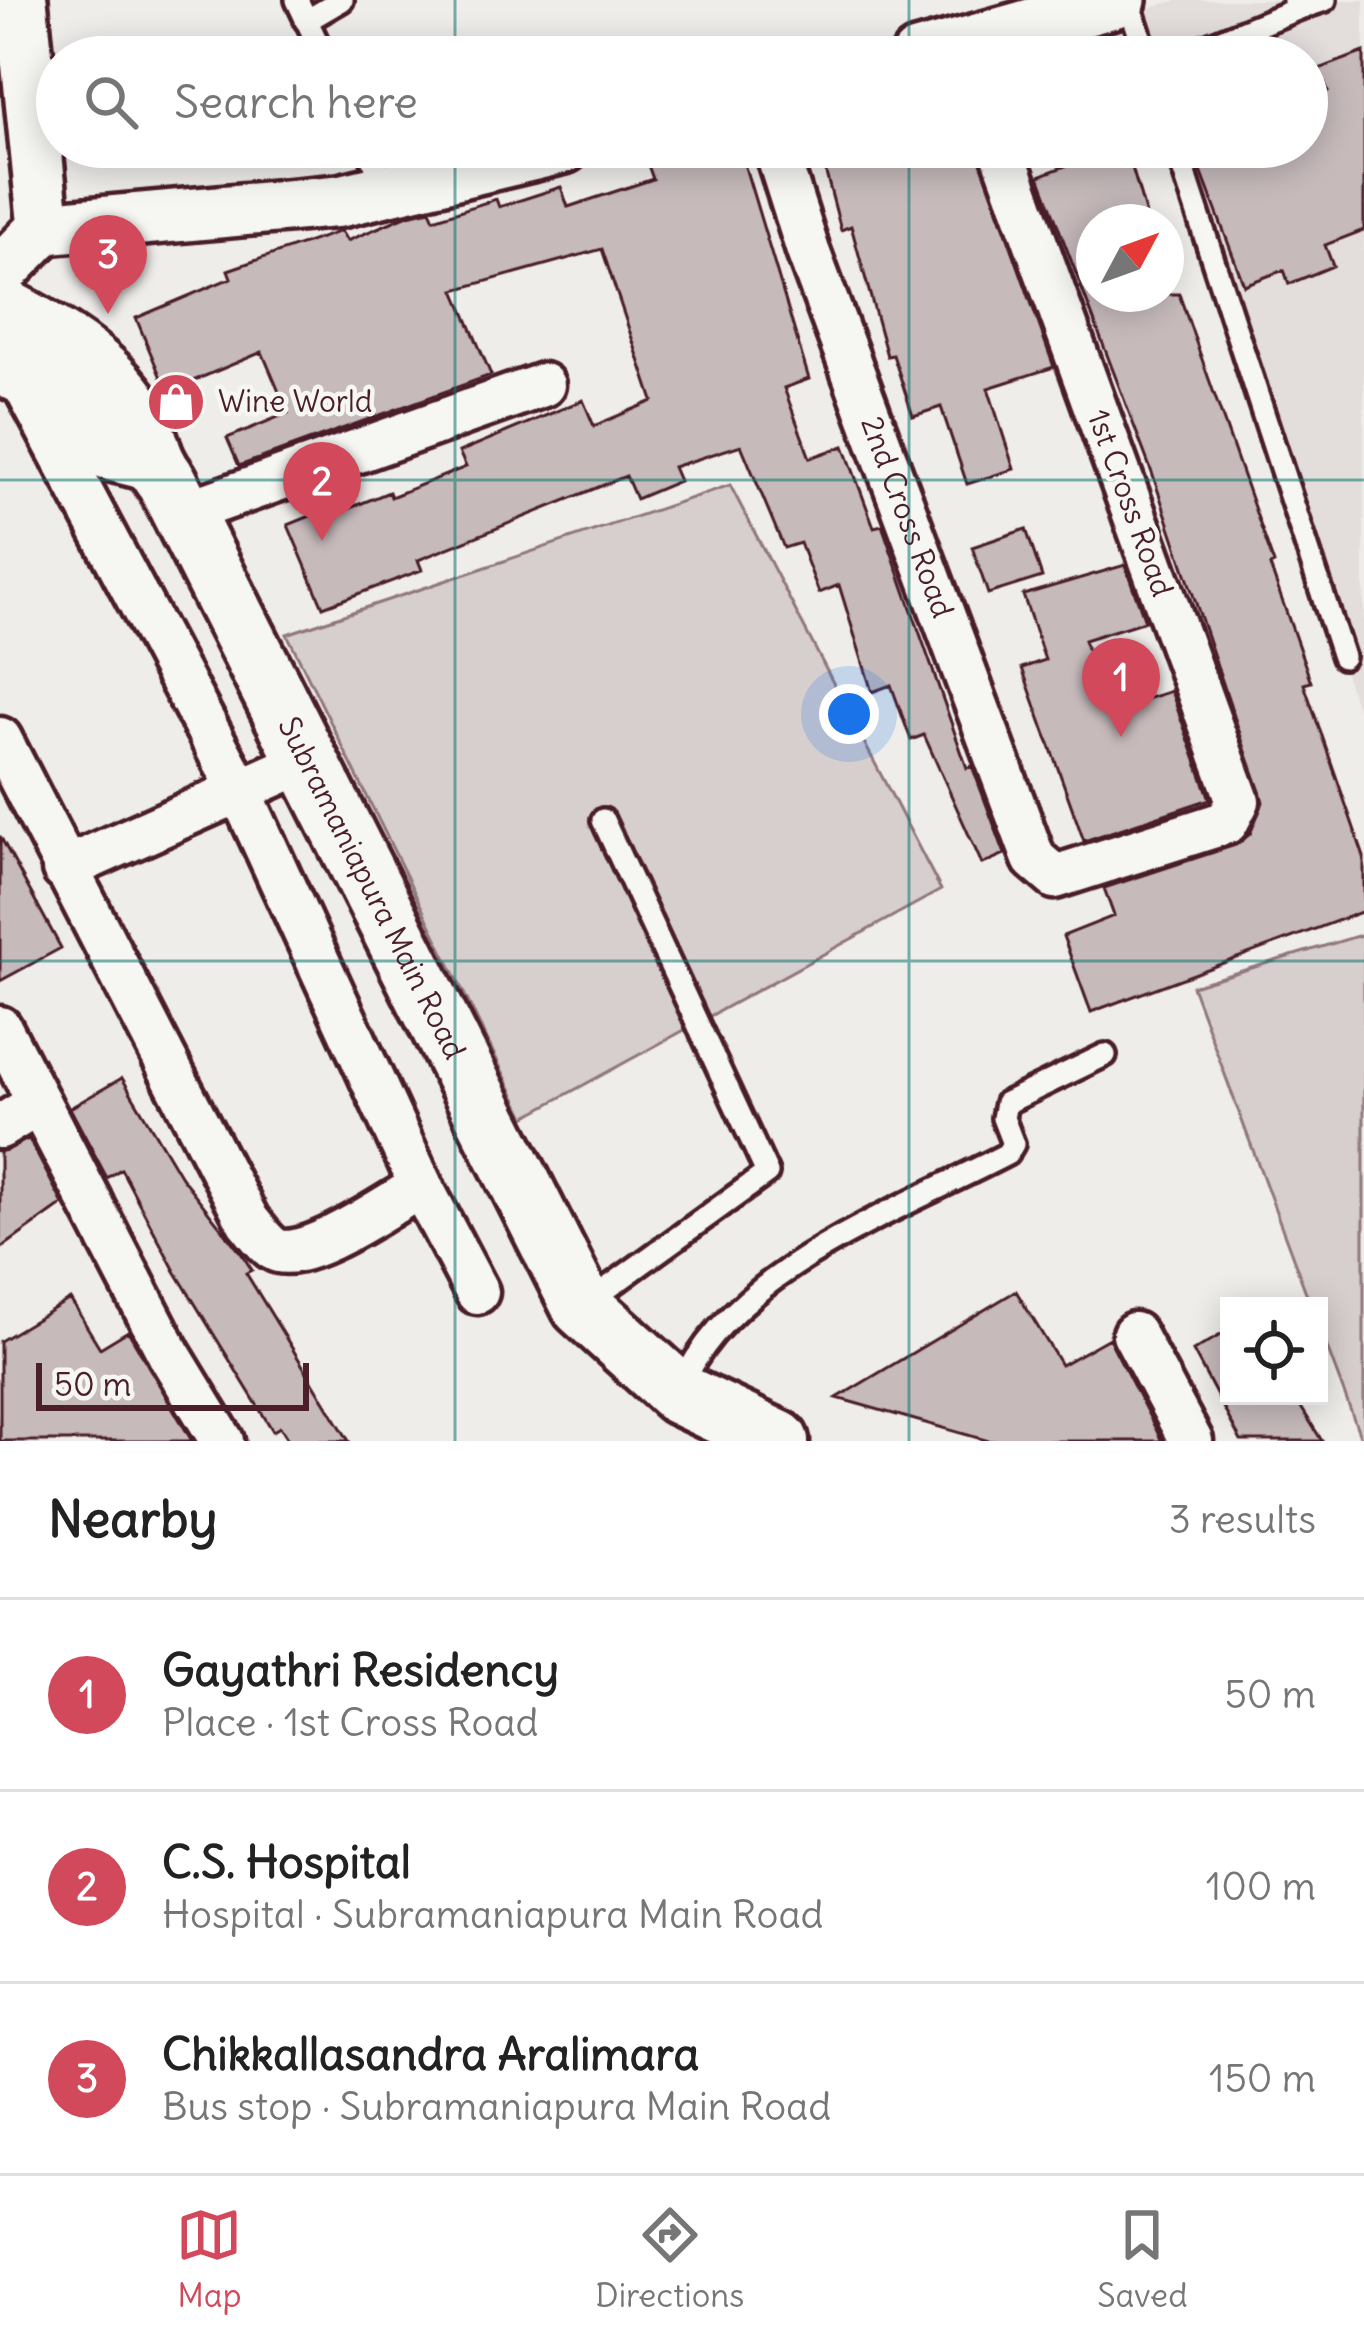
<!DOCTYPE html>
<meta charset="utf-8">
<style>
:root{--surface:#fff;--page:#f2f2f2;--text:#222;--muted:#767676;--line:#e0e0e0;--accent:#d1495b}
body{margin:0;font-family:Delius,sans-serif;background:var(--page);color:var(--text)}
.controls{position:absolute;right:36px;bottom:36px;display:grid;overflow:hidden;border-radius:0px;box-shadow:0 6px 30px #0003}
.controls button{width:108px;height:108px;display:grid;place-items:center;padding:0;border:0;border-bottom:3px solid var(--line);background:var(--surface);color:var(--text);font:60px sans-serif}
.compass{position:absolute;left:1076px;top:204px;width:108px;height:108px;border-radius:50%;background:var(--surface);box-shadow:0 6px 30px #0003;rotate:49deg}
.scale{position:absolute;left:36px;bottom:30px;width:273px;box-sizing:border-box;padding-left:12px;border:6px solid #4a1f2b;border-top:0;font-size:33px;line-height:42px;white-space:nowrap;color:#4a1f2b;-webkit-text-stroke:9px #f6f6f2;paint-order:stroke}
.you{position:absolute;left:849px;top:714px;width:42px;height:42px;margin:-30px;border:9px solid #fff;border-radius:50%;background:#1a73e8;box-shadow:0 0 0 18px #1a73e833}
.badge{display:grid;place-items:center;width:78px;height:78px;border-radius:50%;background:var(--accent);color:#fff;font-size:39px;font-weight:700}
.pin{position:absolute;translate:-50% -99px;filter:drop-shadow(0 3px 6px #0008)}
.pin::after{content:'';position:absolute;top:63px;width:42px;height:36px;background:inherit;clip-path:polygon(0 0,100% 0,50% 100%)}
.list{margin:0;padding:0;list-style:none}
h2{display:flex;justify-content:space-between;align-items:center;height:156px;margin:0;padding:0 48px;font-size:51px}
h2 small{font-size:39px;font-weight:400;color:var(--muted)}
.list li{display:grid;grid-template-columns:78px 1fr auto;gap:36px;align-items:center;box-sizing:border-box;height:192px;padding:0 48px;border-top:3px solid var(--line)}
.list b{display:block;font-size:45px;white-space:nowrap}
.list p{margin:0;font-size:39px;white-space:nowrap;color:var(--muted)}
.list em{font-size:39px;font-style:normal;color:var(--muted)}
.icon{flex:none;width:66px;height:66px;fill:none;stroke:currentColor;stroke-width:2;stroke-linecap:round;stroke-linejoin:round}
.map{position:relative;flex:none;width:1364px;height:1441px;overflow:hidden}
.search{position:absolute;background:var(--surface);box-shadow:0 6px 30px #0003;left:36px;right:36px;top:36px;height:132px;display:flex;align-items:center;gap:30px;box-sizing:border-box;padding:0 42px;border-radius:66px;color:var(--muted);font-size:45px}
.sheet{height:732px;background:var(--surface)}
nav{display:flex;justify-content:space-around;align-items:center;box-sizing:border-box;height:168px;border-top:3px solid var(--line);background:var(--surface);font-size:33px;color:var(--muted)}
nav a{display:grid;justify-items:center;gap:6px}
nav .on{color:var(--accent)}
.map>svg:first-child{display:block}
.built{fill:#e3dedc}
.green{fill:#d7cfce;stroke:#90777c;stroke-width:3}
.building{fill:#c6babb;stroke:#4a1f2b;stroke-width:3}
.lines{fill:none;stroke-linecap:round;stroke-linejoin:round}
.service-casing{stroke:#4a1f2b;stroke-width:30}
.minor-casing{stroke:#4a1f2b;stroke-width:51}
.tertiary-casing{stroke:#4a1f2b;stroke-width:60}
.secondary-casing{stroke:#4a1f2b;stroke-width:69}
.service{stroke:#f6f6f2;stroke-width:21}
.minor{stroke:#f6f6f2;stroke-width:42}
.tertiary{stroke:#f6f6f2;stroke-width:51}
.secondary{stroke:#f6f6f2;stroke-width:60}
.grid{fill:none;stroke:#0f766e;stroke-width:3;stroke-opacity:0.55}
.labels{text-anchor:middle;stroke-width:9;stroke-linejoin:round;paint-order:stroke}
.poi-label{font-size:30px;fill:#4a1f2b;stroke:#f6f6f2;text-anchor:start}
.street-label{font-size:30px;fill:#4a1f2b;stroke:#f6f6f2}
</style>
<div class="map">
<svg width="1364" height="1441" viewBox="0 0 1364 1441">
<rect width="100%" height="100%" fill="#efedea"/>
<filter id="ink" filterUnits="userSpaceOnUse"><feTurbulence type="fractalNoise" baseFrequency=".00833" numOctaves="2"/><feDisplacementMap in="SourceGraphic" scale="24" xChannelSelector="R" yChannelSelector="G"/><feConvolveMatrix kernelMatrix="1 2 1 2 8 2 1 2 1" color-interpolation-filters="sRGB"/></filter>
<g filter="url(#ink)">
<path class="built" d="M1178,0H1364V728L1160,147H1307V57H1129L1115,18Z"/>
<path class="green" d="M730,485L941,890L525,1117L287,634Z
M1364,934V1441H1362L1319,1326V1306H1311L1192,986Z"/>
<path class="building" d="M1364,52V230L1325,245L1333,266L1289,284L1284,270L1244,285L1192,147H1307V99L1328,91L1319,69Z
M663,147H739L809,379L784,388L810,458L844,446L874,527L882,525L967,768L972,766L1005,854L982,864L924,735L911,740L891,685L872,692L839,585L819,593L800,543L784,548L741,445L673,467L679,481L636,499L626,476L418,560L422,570L323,607L288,525L325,510L328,517L389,492L391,497L466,467L459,452L583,400L594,426L653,401L602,249L455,290L491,375L239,466L227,438L288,413L262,352L167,392L136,318L231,278L228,270L341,231L347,241L408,215L430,210L434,219L496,199L499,207L561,187L568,207L653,179L644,154Z
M819,147H976L1054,367L988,388L1014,469L967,484L941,407L913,416L893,355L887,356L851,226L841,230Z
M1085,147H1126L1148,222H1094V294H1179L1274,564L1270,566L1311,682L1304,684L1364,857V911L1091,1012L1063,936L1114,916L1104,888L1236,845L1250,834L1263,802L1152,473L1039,176L1089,157Z
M1026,529L1042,577L988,594L972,547Z
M1125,565L1145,621L1084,640L1108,711L1171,691L1210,799L1084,841L1022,668L1045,660L1023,595Z
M0,836L61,948L0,981Z
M122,1078L181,1177L241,1253L252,1270L246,1273L349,1441H289L280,1427L273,1431L175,1271L121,1169L107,1178L70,1108Z
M29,1139L63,1204L0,1249V1152Z
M1016,1291L1061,1365L1109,1338L1162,1441H989L837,1398Z
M70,1299L100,1348L128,1331L192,1441H0V1341Z
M1229,1330V1396H1294L1322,1441H1241L1193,1351Z"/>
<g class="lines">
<g class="service-casing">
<path id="service" d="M297,0L324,57
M1128,0L1147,57
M1294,1L1297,9L1325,0
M306,21L342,0
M1199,49L1297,9
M367,147L387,190
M1176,147L1343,657
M587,1303L767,1173L603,820
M681,1388C728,1271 900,1210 1007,1154L1013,1144L1003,1118L1006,1103L1105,1055"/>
</g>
<g class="minor-casing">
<g id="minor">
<path id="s1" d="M775,147L808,251L1034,859L1055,877L1227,822L1238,801L1001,147"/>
<path d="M27,390L240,791L421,1186"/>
<path d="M181,514L543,385"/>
<path d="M0,739L248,1221C256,1230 264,1243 274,1249C302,1266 392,1202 421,1186L477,1292"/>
<path d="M64,869L306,761"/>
<path d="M0,1028L169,1354L222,1441"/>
<path d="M0,1127L39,1103"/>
<path d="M1134,1334L1191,1441"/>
</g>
</g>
<g class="tertiary-casing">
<path id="tertiary" d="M21,0L44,228
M917,57L1120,0
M0,273L44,228L340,201L564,147"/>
</g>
<g class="secondary-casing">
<g id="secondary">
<path id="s2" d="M0,307C52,334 103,363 135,413C150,436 146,456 167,482L582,1306L679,1394L778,1441"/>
<path d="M0,363L26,375L110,450L150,460"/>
</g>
</g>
<use href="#service" class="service"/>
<use href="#minor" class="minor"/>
<use href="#tertiary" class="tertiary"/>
<use href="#secondary" class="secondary"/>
</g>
</g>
<path class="grid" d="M455,0V57M909,0V57M455,147V1441M909,147V1441M0,480H1364M0,961H1364"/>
<defs>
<g id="shop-disc" transform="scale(3)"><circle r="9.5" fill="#d1495b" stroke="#f6f6f2"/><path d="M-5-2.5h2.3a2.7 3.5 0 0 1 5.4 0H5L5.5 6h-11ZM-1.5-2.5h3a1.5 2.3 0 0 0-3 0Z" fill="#fff"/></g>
</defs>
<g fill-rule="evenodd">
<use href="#shop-disc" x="176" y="402"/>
</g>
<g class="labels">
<g class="poi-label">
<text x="218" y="412">Wine World</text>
</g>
<g class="street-label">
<text transform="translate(1130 503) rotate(70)" y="10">1st Cross Road</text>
<text dy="10" stroke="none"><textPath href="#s1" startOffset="393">2nd Cross Road</textPath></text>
<text dy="10" stroke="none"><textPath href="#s2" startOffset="705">Subramaniapura Main Road</textPath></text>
</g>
</g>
</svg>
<div class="controls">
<button><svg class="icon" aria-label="locate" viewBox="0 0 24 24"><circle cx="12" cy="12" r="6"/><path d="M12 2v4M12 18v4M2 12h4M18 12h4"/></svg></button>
</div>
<svg class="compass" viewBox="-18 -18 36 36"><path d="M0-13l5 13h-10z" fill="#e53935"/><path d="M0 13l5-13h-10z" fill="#767676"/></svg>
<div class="scale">50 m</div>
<div class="you"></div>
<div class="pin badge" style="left:1121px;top:737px">1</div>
<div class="pin badge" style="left:322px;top:541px">2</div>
<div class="pin badge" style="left:108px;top:314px">3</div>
<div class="search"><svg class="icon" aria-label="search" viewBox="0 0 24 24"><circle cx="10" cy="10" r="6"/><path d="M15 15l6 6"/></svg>Search here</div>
</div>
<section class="sheet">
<h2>Nearby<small>3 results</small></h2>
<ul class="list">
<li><span class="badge">1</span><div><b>Gayathri Residency</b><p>Place · 1st Cross Road</p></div><em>50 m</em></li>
<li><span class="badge">2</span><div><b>C.S. Hospital</b><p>Hospital · Subramaniapura Main Road</p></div><em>100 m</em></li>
<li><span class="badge">3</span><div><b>Chikkallasandra Aralimara</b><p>Bus stop · Subramaniapura Main Road</p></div><em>150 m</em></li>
</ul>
</section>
<nav>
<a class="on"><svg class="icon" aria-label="map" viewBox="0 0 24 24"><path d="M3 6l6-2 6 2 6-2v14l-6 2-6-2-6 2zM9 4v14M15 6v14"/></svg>Map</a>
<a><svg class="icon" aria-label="directions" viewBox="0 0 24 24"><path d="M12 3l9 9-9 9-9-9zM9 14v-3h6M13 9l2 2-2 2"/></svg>Directions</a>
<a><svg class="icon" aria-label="saved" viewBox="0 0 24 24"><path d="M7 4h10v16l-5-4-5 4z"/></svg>Saved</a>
</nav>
